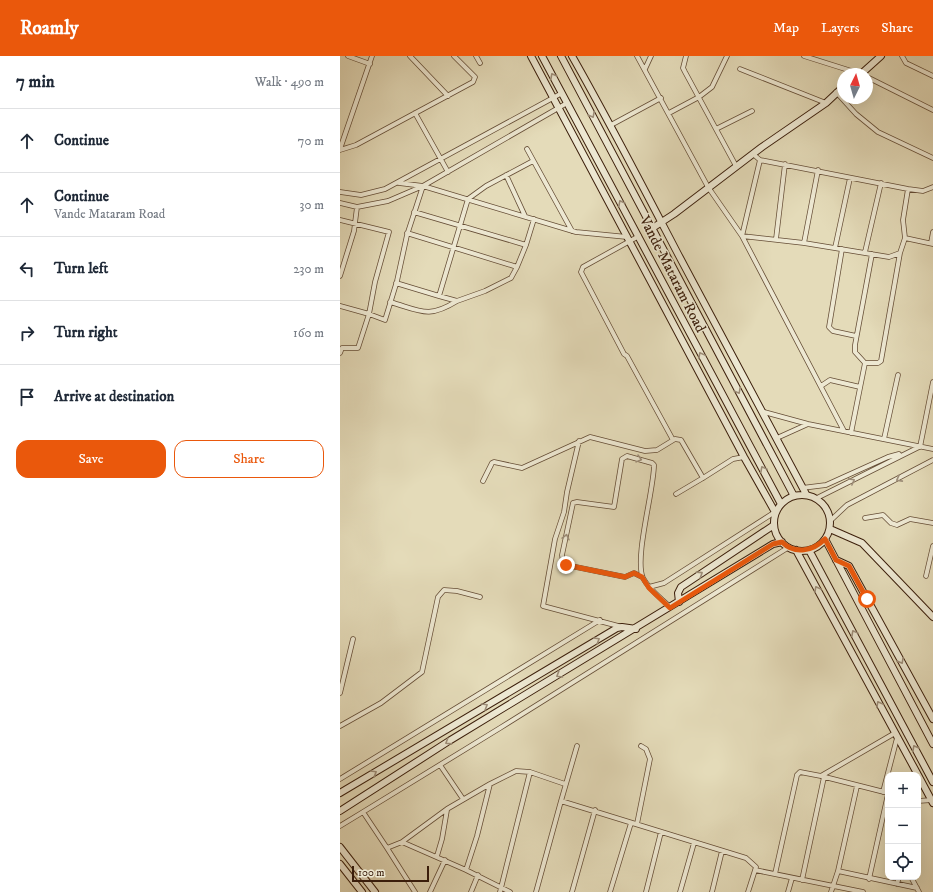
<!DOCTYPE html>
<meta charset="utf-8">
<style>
:root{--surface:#fff;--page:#f6f6f7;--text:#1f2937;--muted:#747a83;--line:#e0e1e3;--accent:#ea580c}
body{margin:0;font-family:"IM FELL DW Pica",serif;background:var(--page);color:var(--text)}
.controls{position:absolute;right:12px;bottom:12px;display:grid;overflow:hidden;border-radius:8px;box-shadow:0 4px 16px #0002}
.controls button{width:36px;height:36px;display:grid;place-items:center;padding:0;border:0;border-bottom:1px solid var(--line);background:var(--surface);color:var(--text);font:20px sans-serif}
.compass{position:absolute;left:497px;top:12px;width:36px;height:36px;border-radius:50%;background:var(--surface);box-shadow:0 4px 16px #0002;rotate:5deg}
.scale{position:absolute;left:12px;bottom:10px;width:77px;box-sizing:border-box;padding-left:4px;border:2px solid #3b1e0b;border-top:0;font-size:11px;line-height:14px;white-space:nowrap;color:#3b1e0b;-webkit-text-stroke:3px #ede8d2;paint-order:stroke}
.stop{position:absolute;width:12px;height:12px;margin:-9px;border:3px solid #ea580c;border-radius:50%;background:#fff}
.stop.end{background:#ea580c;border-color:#fff;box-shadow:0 1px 4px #0008}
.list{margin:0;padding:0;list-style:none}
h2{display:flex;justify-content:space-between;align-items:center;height:52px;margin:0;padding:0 16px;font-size:17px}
h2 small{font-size:13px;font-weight:400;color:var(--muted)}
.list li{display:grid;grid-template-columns:26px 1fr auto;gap:12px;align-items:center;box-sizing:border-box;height:64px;padding:0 16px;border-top:1px solid var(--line)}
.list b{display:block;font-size:15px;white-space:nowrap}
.list p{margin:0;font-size:13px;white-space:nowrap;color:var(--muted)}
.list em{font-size:13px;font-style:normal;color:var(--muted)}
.actions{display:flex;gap:8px;padding:12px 16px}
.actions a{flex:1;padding:9px 0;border:1px solid var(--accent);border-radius:12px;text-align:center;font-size:14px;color:var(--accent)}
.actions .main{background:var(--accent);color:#fff}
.icon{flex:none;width:22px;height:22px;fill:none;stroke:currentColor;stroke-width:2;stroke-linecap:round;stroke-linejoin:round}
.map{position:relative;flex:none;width:593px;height:836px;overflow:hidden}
header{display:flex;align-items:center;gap:24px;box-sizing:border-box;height:56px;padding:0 20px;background:var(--accent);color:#fff}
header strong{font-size:19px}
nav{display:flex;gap:22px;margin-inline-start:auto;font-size:14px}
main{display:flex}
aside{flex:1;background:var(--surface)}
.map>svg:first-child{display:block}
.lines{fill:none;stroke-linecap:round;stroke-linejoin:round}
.street-casing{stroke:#654d36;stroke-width:5.5}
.secondary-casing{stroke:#3b1e0b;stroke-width:8}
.street{stroke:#ede8d2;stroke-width:4}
.secondary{stroke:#ede8d2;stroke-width:6}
.oneway{stroke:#9d8d78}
.route{stroke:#ea580c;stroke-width:5}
.labels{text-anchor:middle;stroke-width:3;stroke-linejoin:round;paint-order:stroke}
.street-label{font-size:15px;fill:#3b1e0b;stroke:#ede8d2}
</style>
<header>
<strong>Roamly</strong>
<nav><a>Map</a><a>Layers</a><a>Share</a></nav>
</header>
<main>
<aside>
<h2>7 min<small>Walk · 490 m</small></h2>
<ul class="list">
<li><svg class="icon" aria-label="ahead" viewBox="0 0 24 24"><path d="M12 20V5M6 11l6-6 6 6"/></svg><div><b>Continue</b></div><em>70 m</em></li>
<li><svg class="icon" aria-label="ahead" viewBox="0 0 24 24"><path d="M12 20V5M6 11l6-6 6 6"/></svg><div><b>Continue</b><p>Vande Mataram Road</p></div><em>30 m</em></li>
<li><svg class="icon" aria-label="left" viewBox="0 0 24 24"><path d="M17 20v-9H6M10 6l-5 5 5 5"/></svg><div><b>Turn left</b></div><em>230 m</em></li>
<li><svg class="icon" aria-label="right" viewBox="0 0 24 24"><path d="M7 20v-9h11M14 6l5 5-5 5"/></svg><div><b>Turn right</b></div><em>160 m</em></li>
<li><svg class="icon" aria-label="arrive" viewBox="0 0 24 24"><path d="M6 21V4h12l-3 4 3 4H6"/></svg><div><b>Arrive at destination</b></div></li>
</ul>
<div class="actions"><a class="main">Save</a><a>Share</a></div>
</aside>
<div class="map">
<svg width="593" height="836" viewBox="0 0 593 836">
<rect width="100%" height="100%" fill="#e4dbb9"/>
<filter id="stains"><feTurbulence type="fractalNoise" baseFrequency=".005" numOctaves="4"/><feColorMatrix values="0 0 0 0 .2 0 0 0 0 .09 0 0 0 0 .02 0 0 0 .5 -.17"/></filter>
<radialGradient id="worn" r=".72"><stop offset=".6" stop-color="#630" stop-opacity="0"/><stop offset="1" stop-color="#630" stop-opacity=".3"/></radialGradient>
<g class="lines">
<g class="street-casing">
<path id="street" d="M8,0L30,8
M70,0L108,40
M136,0L140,7
M297,0L368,131L402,180L464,187L549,201L560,197L565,182L563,164L568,133
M346,0L343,12L345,16L396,110
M464,0L521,18
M562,0L566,7L593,20
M305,13L311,0
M400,13L486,47
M527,21L593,54
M496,36L516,58L538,76L593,102
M75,57L108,116
M329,57L359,41L372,31L387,0
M271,69L321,42
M376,73L412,55
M0,93L32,0
M187,93L232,175
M0,94L16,89L133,26L135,21L114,0
M413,98L420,104L568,133L583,135L593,131
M420,104L402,180L504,375
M166,119L185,160
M59,127L83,130L236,176L287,181
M0,136L21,139L45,133L222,37
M0,147L17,151L48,145L83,130L227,47
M74,156L186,189L194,163
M0,164L49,176L35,226L29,258L0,250
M67,177L177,211L186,189
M299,180L243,211L241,216L284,298L287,300L333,384
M565,182L593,188
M436,183L445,108
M464,187L478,114
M591,187L593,176
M495,192L510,122
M502,193L489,271L493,275L516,280
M525,196L541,127
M0,220L14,175L17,151
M56,227L99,240L128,143L146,130L193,105
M99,240L117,245L145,235L171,222L177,211
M50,246C81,255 88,263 117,245
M0,297L2,292H18L29,258L45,264L57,225L67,179L83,130
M525,307H538L541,305L560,197
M481,330L490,324L520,331
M424,356L468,368L593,393
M511,377L525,307L515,296V289L532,198
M437,382L468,368
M544,383L558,319
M239,385L227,436L224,456L215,483L203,550L282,571
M580,391L593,326
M143,425L152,407L154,406L182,412L250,381L305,395L317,394L335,383L341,384L363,422L393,403L404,401
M462,432L486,429L548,401L559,398
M336,438L363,422
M477,442L579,391
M525,462L543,459L551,467L557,469L570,463L593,467
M490,465L507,449L593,404
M586,520L593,490
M302,521L294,517L285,521L226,509L223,507L222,499L233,447L237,446L274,451L282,403L287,400L312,407L314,409C314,434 294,502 303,522C309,534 321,542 330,551
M309,531L324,527L435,456
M0,637L13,583
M0,670L41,647L82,616L98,541L104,534L117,535L140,541
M237,690L221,745L406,802L416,811L408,836
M100,709L123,743
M481,720L555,677
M0,723L260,564
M543,736L557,682
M578,745L592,744
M297,768L310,703L306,693L301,690
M0,770L23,756
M62,786L47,792L23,756L160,672L449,491
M47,792L75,836
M97,800L102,783L107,754
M126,814L137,780L150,728
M415,814L523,836
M498,815L517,730
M435,818L457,719L460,716L481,720L548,737
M571,821L579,836
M529,823L548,738
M462,824L484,721
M557,828L559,821
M90,836L105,804
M131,836L138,819
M160,836L190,716L225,728
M170,836L126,814L62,786L107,753L150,728L176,715L190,716
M196,836L221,745
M232,836L255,754
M270,836L291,767
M306,836L321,776
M340,836L354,787
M372,836L382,795
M448,836L452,822
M491,836L498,815L577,832"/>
</g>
<g class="secondary-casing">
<path id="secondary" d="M191,0L404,401L435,456
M202,0L441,448
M221,0L454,440
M232,0C269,65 303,131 338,198C380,278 424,358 466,438
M521,18L541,0
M311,173L334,158L422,91L486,47L503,31
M434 467a28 28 0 1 1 56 0a28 28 0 1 1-56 0Z
M490,473L522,487L593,561
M485,483L593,688
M456,494L578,719
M469,494L593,726
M496,504L509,510L593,663
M339,546L338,537L341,531L434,469
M578,719L593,747
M0,737L277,572L282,571L296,573
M0,755L109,685L433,488L442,486
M0,791L35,836
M0,808L22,836"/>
</g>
<use href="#street" class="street"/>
<use href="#secondary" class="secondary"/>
</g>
<defs><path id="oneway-chevron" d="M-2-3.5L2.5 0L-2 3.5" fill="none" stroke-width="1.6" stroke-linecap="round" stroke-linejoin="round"/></defs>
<g class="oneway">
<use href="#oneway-chevron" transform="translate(213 20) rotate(-118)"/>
<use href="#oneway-chevron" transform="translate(252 59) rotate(62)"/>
<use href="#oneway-chevron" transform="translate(281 147) rotate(-118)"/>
<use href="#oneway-chevron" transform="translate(361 299) rotate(-118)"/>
<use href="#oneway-chevron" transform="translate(398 335) rotate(62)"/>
<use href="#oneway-chevron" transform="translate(299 403) rotate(15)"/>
<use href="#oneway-chevron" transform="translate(423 413) rotate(-118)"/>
<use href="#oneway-chevron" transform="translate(559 423) rotate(152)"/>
<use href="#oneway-chevron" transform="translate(512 425) rotate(-28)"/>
<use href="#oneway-chevron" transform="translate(226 481) rotate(-77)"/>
<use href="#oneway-chevron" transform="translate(360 518) rotate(-33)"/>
<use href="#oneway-chevron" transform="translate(477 533) rotate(-118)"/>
<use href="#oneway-chevron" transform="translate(514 577) rotate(-118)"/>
<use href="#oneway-chevron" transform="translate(257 584) rotate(-31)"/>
<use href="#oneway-chevron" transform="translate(561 605) rotate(61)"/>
<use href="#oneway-chevron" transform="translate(219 619) rotate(149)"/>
<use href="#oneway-chevron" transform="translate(539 648) rotate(-118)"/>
<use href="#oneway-chevron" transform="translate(145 650) rotate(-31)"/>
<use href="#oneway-chevron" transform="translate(108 686) rotate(148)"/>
<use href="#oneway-chevron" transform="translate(575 692) rotate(-118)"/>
<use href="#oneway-chevron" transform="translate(34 717) rotate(-31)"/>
</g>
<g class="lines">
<path class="route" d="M226,509L285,521L294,517L302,521L309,532L330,552L433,488L442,486C455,499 473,495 485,483L496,504L509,510L527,543"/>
</g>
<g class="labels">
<g class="street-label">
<text transform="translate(333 218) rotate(63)" y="5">Vande Mataram Road</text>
</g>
</g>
<rect width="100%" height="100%" filter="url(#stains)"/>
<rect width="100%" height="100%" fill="url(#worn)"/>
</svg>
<div class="controls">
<button>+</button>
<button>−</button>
<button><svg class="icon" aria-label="locate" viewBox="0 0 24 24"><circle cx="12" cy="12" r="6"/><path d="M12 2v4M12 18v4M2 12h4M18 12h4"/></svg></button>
</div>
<svg class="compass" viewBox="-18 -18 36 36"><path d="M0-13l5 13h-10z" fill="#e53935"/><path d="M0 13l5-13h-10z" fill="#747a83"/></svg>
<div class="scale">100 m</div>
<div class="stop" style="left:527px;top:543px"></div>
<div class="stop end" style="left:226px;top:509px"></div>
</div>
</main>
